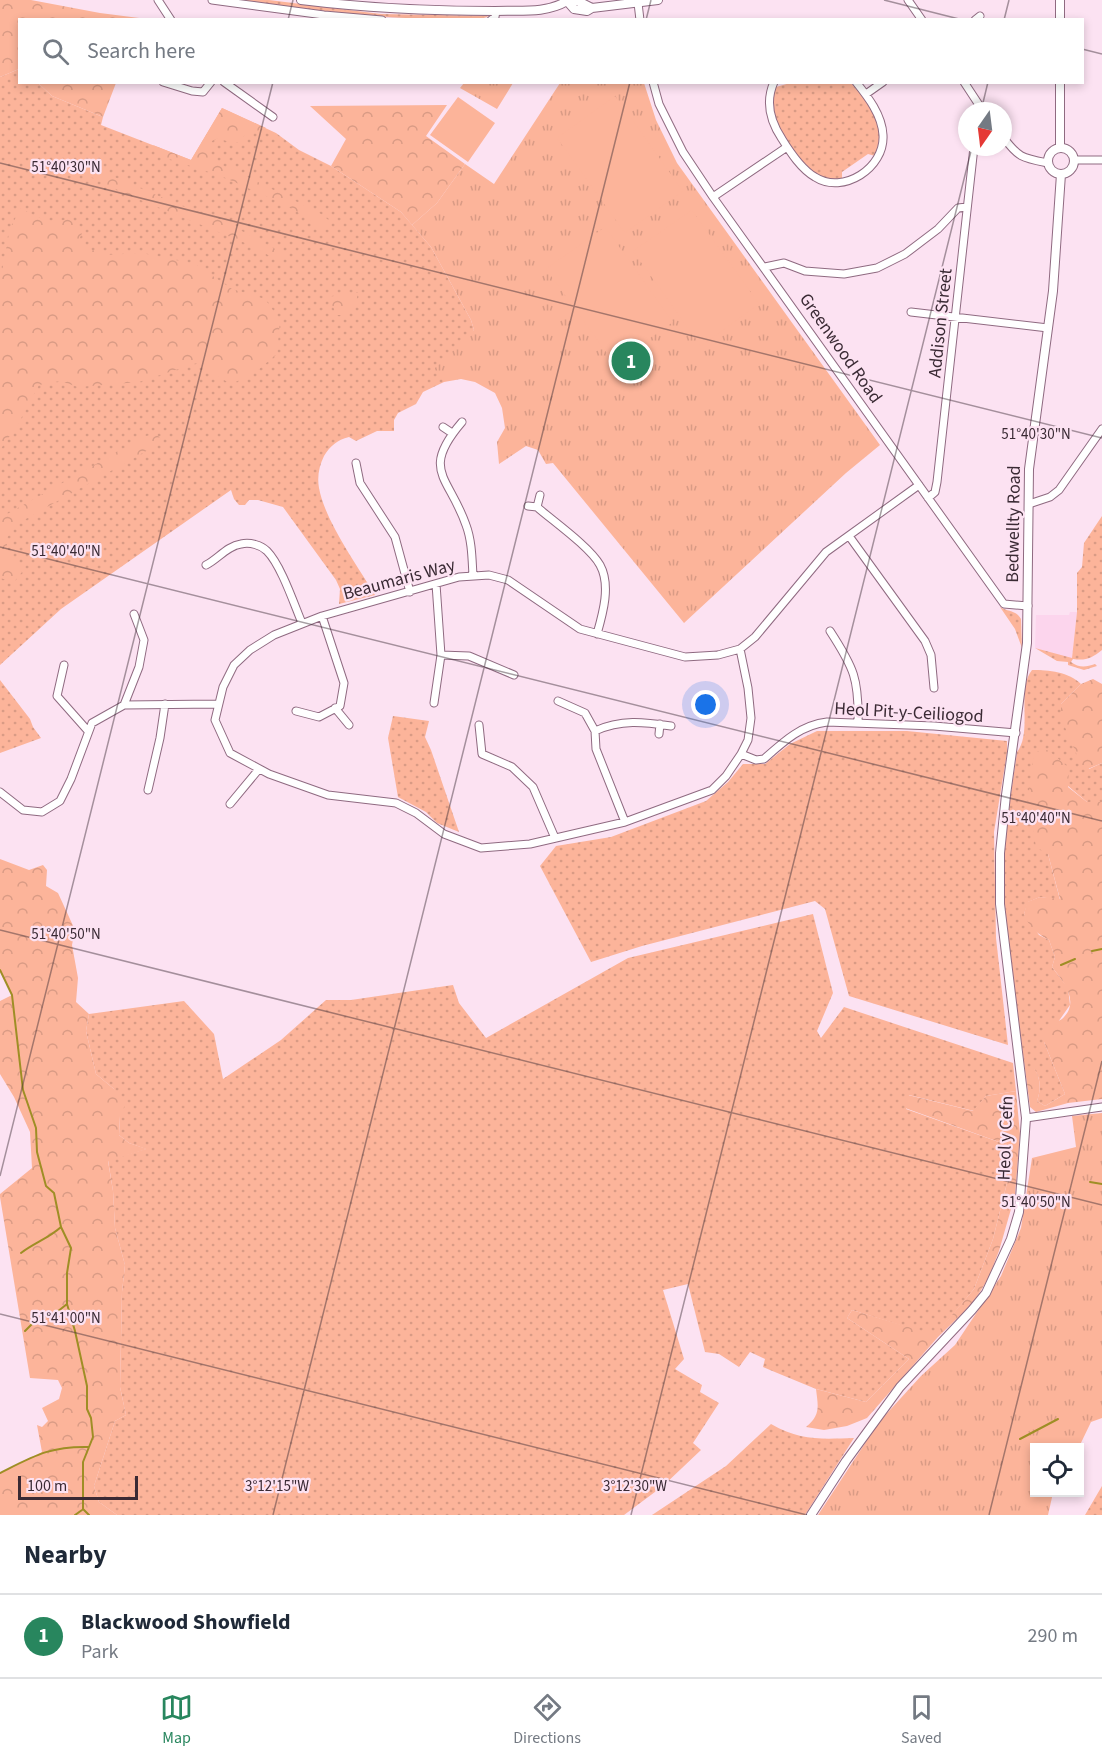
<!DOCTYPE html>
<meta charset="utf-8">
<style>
:root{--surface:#fff;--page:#f2f2f3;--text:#1f2937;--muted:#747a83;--line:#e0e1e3;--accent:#28865e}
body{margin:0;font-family:"Source Sans 3",sans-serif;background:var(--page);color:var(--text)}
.controls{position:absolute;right:18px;bottom:18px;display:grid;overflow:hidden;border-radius:0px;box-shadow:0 3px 9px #0003}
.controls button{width:54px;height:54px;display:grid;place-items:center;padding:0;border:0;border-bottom:2px solid var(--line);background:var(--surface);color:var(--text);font:30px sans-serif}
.compass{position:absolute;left:958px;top:102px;width:54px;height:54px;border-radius:50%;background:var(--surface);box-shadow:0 3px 9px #0003;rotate:194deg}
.scale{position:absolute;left:18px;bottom:15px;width:120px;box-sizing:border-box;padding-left:6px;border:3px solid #3a2a34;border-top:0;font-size:16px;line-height:21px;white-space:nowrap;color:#3a2a34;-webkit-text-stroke:4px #fce2f2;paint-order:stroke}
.you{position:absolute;left:706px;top:705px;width:21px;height:21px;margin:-15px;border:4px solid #fff;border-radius:50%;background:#1a73e8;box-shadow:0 0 0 9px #1a73e833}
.badge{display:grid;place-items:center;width:39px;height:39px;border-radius:50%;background:var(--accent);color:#fff;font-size:20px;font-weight:700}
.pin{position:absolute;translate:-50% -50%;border:3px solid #fff;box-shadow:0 2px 6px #0006}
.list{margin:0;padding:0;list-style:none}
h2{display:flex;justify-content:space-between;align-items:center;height:78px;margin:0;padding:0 24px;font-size:26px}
h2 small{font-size:20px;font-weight:400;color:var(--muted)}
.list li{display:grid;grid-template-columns:39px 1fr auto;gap:18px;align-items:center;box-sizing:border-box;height:84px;padding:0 24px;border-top:2px solid var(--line)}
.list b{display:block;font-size:22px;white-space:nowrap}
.list p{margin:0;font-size:20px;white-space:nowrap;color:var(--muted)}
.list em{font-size:20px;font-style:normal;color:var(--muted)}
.icon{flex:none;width:33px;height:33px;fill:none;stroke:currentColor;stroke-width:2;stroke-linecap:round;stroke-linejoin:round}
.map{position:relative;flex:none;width:1102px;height:1515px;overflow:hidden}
.search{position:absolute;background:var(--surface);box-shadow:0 3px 9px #0003;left:18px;right:18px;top:18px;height:66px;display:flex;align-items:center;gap:15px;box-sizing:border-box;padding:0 21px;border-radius:0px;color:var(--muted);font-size:22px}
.sheet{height:162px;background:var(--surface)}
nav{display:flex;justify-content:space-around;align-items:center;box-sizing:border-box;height:84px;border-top:2px solid var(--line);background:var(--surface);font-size:16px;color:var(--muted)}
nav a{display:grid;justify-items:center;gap:3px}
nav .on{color:var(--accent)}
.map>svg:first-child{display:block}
.built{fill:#fcd5ed}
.grass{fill:url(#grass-dots)}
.forest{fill:url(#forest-crowns)}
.park{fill:url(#park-tufts)}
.pitch{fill:#fcb49a}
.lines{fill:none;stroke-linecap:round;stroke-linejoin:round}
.stream{stroke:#9e8e25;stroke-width:2}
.minor-casing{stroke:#8f6a81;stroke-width:9}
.tertiary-casing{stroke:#8f6a81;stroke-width:10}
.minor{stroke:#fff;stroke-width:7}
.tertiary{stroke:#fff;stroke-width:8}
.ticks{fill:none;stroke:#3a2a34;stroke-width:1.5;stroke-opacity:0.45}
.labels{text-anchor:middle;stroke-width:4.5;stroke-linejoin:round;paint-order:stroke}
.street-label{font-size:18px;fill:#3a2a34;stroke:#fce2f2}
.ticks-label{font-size:15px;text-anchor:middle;fill:#3a2a34;stroke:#fce2f2;stroke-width:4.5;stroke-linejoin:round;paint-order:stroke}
</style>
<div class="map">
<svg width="1102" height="1515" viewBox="0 0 1102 1515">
<defs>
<pattern id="grass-dots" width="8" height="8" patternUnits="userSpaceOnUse" patternTransform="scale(1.5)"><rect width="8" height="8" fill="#fcb49a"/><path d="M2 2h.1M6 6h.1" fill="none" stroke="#d99b85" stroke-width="1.8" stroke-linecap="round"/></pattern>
<pattern id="forest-crowns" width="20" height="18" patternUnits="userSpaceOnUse" patternTransform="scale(1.5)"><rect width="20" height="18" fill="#fcb49a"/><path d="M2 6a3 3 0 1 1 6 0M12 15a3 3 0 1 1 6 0" fill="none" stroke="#d99b85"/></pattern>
<pattern id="park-tufts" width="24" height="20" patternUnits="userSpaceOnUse" patternTransform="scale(1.5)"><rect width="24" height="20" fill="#fcb49a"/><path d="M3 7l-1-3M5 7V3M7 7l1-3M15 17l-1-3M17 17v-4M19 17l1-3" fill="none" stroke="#d99b85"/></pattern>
</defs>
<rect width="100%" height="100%" fill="#fce2f2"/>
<path class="built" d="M1070,612H1077L1072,659L1035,648L1036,615H1069Z"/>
<path class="grass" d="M240,0H269L381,14L489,16C475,23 454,19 438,19C371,18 306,9 240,0Z
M19,69L20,82L38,83L52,96L103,117L101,125L191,160L222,108L276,133L299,150L331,166L401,212L431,247L471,320L474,330L444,379V382L423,392L416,404L398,413L394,420V431H377L356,441L349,437C337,440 330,446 324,456C319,466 317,477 319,488C325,521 357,565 375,595L339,604L340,589L336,580L283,507L258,500H249L245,505H239L234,499L231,490L61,609L0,665V77Z
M790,83H851C872,108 887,122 875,156L868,154L842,172V179C833,179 824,180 815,175C803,167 776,128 773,114C771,104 773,96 776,87Z
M1102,516V650C1092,658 1086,661 1073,659L1071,662C1079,668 1086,667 1095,664L1097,666L1084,670L1068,665V662L1057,661L1035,648L1072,658L1077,612V573L1082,567L1084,543Z
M1000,607C1008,612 1016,610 1021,619L1022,648L1015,629Z
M1032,670C1049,670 1069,672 1081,684L1061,704L1089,769L1102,763V802H1087L1068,786L1048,854L1060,900L1040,897L1028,902L1024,914L1039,935L1049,940L1055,957L1052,967L1068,988L1070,1005L1044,1042L1065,1094L1045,1106L1037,1101C1041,1090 1041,1078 1034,1069H1025C1016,1001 1003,932 1004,863C1005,826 1012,789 1017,752C1033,732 1016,690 1032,670Z
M0,680L30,719L33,727L41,738L0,753Z
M393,716L429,721L425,737L431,750L459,832L437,823L426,812L398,797L388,738Z
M817,731H907L1007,741V753L994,832L996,938L1008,1045L849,996L825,909L815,901L642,946L591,962L540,866L556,846L611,837L706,801L728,782L743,764H765L790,744Z
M813,914L833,993L817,1031L821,1038L844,1007L1013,1063L1016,1091L986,1096L974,1111L909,1095L906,1109L1010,1146L1009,1175L993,1239L974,1289L935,1336L852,1310L847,1318L909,1359L866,1402L816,1389L770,1370L763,1367L765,1359L750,1352L739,1367L719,1354L705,1352L688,1284L663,1290L684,1359L675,1369L702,1385L700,1392L719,1403L693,1443L701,1450L663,1486L624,1515H117L99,1502L94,1486L115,1421L126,1415L120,1387L122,1292L125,1265L115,1228L113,1191L108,1160L146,1149L129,1143L119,1135L120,1116L114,1089L96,1074L86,1031L89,1014L184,1001L214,1034L223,1079L281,1040L326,1000H351L453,985L459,1003L486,1038L628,958Z
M771,1424C801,1441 821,1439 854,1438L805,1515H652L726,1466Z
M1102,1486V1515H1085Z"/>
<path class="forest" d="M0,0H31L100,13L147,19L20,20L19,69L0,77Z
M38,83H116L103,117L52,96Z
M447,105L426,136L465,164L437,203L412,225L401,212L331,166L346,139L310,106Z
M222,108L266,128L244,136L239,142H229L218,138L212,141L208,153L210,161L236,171L321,214L331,222L329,229L322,230L318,225L288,206L221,176L160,156L153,145L191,160Z
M62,158L79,162L182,206L220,219L280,252L285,257L277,260L250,245L126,194L62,163L58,160Z
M21,208C36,217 50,225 68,219L84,229L77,244L105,255L142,253L195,264L232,289L265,299L280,320L277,354L253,374L231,384L210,372L200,362L139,382L78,387L60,381L39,385L18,424L0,450V282L10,228Z
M358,292L356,303L343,315H335L334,309L328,297Z
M157,434L161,440L148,450L17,524L6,539L9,557L22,572L14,582L0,578V518L146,436Z
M1093,679L1102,684V763L1088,769L1081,766L1079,760L1061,718V704L1081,684Z
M1048,750L1069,768L1068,787L1087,802H1102V1099L1068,1103L1036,1112L1030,1107L1025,1069L1034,1068C1041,1078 1041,1090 1037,1101L1045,1106L1065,1094L1044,1042V1026C1049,1024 1058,1022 1062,1019C1081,1002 1063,981 1052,967L1055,957L1049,940C1036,933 1029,927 1024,914L1027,902L1040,897L1060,899L1048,854L1036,847L1028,800L1034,752Z
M0,859L29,870L43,865L47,870L46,886L58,893L75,930L72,945L78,978L76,1002L89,1014L86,1031L96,1074L114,1089L125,1105L120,1116L119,1135L129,1143L147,1149L108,1161L113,1191L115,1228L125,1265L122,1292L120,1387L126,1415L115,1421L94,1486L99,1502L117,1515H0V1473L42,1452L37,1425L42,1427L48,1421L42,1408L59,1399L62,1388L58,1380L30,1378L0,1197V1194L32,1168L30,1132L14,1097L0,1074V1001L12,995L0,970Z
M1016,1091L1020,1134L1015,1195L999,1251L988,1279L973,1303L938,1337L867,1418L847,1426L824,1430L806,1427C821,1415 818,1406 816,1389L866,1402L909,1359L847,1318L852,1310L935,1335L974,1289L993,1239L1009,1175L1010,1146L905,1108L908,1095L973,1111L986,1096Z"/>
<path class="park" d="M464,83H513L497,109L460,88Z
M560,83H644L656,120L677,163L880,445L846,473L684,623L553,463L546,464L538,450L526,446L499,464L497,442L505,428L502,408L495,393L475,382L461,379L444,382L434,369L474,330L471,320L431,247L412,225L437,203L465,164L494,184Z
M1102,1113V1418L1091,1422L1079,1447L1034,1448V1492L1053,1493L1048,1515H818L879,1422L921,1376L955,1345L1001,1276L1021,1228L1032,1158L1076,1147L1072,1116Z"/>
<path class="pitch" d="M615,96L683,191L625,233L557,138Z
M458,97L495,123L468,162L430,135Z
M692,210L759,304L701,346L633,251Z
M605,227L673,322L614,363L546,269Z"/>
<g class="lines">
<path class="stream" d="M1092,951L1102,949
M1061,965L1075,959
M0,970L12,995L23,1090L36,1128L37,1152L46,1186L54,1193L61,1227L71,1248L67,1273V1304L75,1331L87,1386V1409L91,1418L93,1437L83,1462V1509L89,1515
M1090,1182L1102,1184
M21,1253C34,1243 49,1238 61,1227
M25,1331L37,1319L57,1312L67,1304
M1020,1439L1058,1419
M0,1473C34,1456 50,1446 89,1447
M75,1515L82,1510"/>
<g class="minor-casing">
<path id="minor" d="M158,0L171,20
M212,0L324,15L382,20
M908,0L922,20
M638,3L640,20
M491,20L495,17L496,11
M975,20L980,16
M163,82L192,91L203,92L211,82
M224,82L273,117
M653,82L659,104L683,152L713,197L1004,604L1028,606
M774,82C765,102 770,121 782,139C790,152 801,169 815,177C843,195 885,168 883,135C882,115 868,97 856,82
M964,82L983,111
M866,94L883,82
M1003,137C1019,158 1022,158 1048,163
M1074,160H1102
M713,197L787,147
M765,267L784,263L805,271L844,274L877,268L905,254L938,229L958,208L967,207
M911,312L1048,328
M462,422C420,471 449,476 466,525C472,541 472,559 473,576
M443,427L452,433
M356,463L360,483L395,537L410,592
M928,498L935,492L937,482L974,147
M1029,504L1050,497L1059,490L1102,429
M528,506L537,507C553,521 590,547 600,565C611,585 603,613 597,634
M537,507L540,495
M849,536L925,641L931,655L934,688
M206,565C218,559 227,546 241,544C250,542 261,545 267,551C281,565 294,604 302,623
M830,631C854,668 859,679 858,723
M740,649L748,688L751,718L748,740L741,754L726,776L712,790L625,822L530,844L481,848L444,834L416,813L396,803L328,795L269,774L230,753L215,720L223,687L234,665L250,650L274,635L322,616L459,577L489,575L508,580L580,629L685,657L718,655L740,649L755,637L826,552L919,485
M441,655L469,656L514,675
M64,665L57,696L88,731
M558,701L585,713L595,731L596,749L625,822
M434,703L441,655L436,584
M124,705L139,667L144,640L134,614
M335,708L349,725
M296,711L319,717L340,706L344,683L322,616
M479,725L482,754L512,767L533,787L555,838
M595,731C621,719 644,722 671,726
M659,734L660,724
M741,754L756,760L764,759C783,742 801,725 827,722L934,726L1016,733
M148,790L160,738L165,704
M0,792L23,810L42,812L60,801L71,779L92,723L124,705L217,704
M230,804L259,769
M1026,1118L1102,1107"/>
</g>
<g class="tertiary-casing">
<path id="tertiary" d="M301,0C366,8 428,11 495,11C520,10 545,14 567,1
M567,1L574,9L587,11L592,8L658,0
M567,1H578L592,8
M1060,20V0
M1060,148V82
M1048 161a13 13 0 1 1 26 0a13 13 0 1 1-26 0Z
M811,1515L846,1461L900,1387L972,1310L986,1293L1011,1239L1019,1212L1026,1118L1000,904V853L1006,795L1027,643L1029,469L1053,291L1061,174"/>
</g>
<use href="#minor" class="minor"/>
<use href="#tertiary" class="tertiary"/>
</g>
<path class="ticks" d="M884,0L963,20M288,20L293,0M646,20L651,0M1004,20L1009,0M1082,49L1102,54M981,111L988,82M0,163L1102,438M0,547L1102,821M0,930L1102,1205M0,1176L273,82M0,1314L807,1515M273,1515L630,82M631,1515L972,147M989,1515L1102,1061"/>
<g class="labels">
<g class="street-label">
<text transform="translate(940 323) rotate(-84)" y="6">Addison Street</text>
<text transform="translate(841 348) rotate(55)" y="6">Greenwood Road</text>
<text transform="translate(1013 524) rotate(-89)" y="6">Bedwellty Road</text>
<text transform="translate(399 579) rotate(-15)" y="6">Beaumaris Way</text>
<text transform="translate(909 712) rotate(3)" y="6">Heol Pit-y-Ceiliogod</text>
<text transform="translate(1005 1138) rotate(-88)" y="6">Heol y Cefn</text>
</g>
</g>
<g class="ticks-label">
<text x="66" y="172">51°40'30"N</text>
<text x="1036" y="439">51°40'30"N</text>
<text x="66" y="556">51°40'40"N</text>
<text x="1036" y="823">51°40'40"N</text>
<text x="66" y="939">51°40'50"N</text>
<text x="1036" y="1207">51°40'50"N</text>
<text x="66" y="1323">51°41'00"N</text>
<text x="277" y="1491">3°12'15"W</text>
<text x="635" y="1491">3°12'30"W</text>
</g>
</svg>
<div class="controls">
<button><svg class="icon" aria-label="locate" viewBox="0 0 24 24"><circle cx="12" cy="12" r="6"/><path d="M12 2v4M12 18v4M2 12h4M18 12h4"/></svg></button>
</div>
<svg class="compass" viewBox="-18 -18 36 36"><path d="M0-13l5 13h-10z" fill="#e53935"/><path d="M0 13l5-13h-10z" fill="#747a83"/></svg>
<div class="scale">100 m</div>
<div class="you"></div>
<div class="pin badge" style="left:631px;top:361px">1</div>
<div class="search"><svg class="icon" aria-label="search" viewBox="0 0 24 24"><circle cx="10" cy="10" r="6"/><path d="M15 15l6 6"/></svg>Search here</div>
</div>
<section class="sheet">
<h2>Nearby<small></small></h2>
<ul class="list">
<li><span class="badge">1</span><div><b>Blackwood Showfield</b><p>Park</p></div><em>290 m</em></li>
</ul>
</section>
<nav>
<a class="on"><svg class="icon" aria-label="map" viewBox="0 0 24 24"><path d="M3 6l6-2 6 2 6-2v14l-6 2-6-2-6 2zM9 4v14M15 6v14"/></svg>Map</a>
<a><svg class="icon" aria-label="directions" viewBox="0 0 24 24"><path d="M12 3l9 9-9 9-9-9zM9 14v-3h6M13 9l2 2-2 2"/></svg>Directions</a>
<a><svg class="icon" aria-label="saved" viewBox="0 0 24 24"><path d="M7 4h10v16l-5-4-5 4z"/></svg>Saved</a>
</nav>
